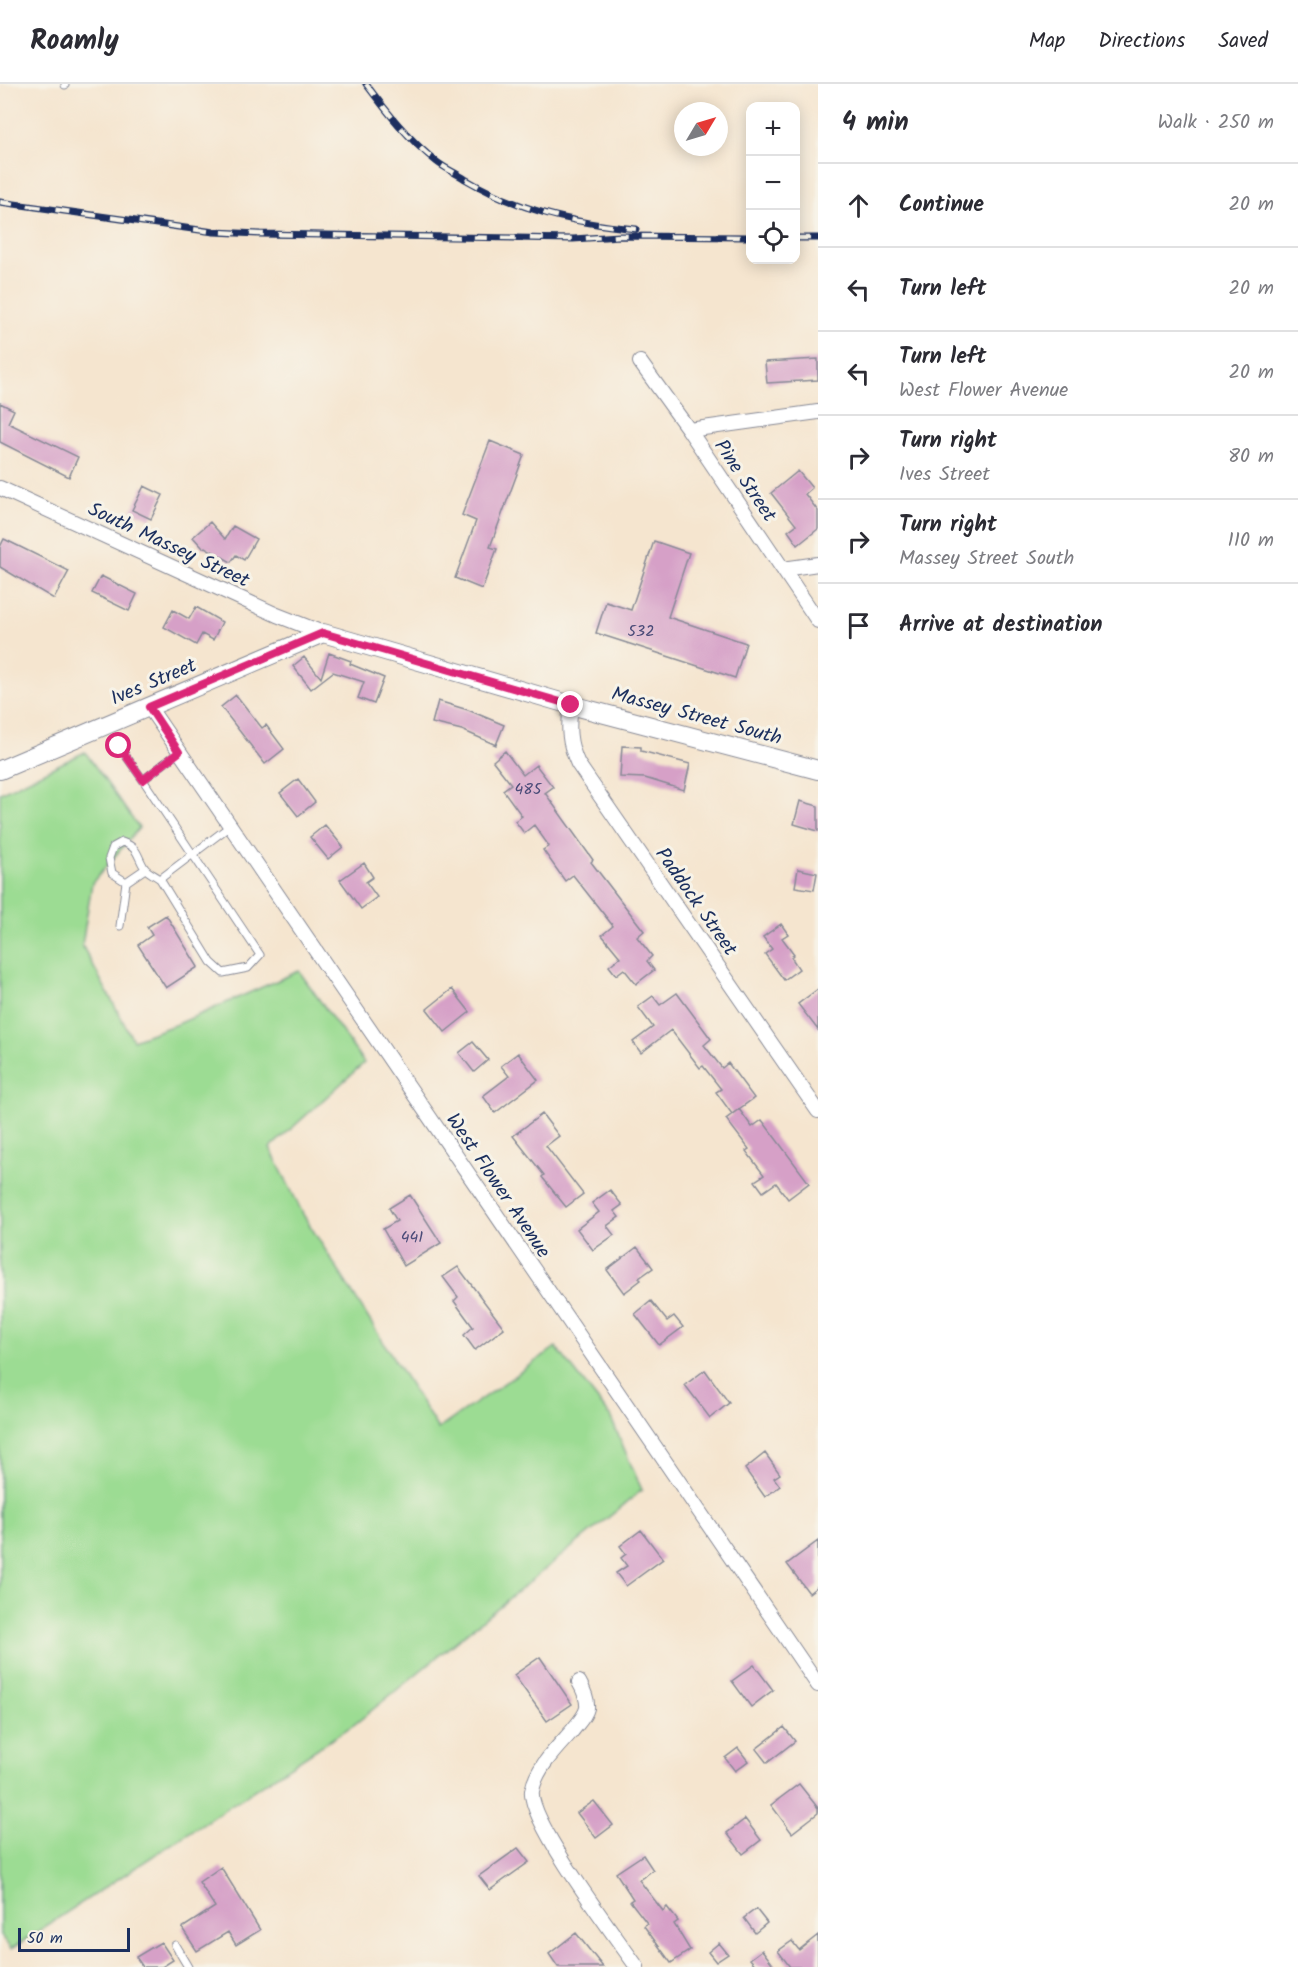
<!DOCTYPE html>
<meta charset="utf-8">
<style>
:root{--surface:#fff;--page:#f7f7f7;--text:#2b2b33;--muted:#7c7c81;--line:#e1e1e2}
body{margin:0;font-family:Kalam,sans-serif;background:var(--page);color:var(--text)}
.controls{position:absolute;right:18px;top:18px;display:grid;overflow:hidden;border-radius:12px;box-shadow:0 3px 15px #0003}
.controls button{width:54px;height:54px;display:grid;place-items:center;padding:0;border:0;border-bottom:2px solid var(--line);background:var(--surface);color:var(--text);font:30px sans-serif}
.compass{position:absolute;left:674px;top:18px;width:54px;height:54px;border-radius:50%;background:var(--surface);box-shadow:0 3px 15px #0003;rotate:52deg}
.scale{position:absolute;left:18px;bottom:15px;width:112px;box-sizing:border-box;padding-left:6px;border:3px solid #1b2f5e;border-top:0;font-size:16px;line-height:21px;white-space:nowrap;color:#1b2f5e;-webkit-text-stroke:4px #f7f3e8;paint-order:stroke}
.stop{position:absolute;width:18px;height:18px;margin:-14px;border:4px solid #db2777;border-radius:50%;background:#fff}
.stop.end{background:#db2777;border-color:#fff;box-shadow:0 2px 6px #0008}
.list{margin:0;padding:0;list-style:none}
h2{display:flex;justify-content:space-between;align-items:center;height:78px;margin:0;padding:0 24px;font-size:26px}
h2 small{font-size:20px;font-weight:400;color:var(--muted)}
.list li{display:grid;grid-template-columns:39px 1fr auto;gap:18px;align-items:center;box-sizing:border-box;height:84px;padding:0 24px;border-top:2px solid var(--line)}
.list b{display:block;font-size:22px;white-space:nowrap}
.list p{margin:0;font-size:20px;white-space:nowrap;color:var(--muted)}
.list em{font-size:20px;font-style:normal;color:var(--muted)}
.icon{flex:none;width:33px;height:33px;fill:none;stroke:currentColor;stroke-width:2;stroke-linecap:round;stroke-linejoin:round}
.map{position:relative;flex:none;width:818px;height:1883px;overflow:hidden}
header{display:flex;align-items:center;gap:36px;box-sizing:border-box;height:84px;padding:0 30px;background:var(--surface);border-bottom:2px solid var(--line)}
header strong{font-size:28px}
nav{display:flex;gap:33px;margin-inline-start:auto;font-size:21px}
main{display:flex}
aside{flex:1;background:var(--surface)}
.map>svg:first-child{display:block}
.green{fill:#9cdc93;stroke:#5c8678;stroke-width:1.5}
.building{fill:#d6a0c7}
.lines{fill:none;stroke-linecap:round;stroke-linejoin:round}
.lane-casing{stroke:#888a96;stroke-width:9}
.street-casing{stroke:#888a96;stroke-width:16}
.secondary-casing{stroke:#888a96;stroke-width:20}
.lane{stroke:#fff;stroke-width:7}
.street{stroke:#fff;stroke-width:14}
.secondary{stroke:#fff;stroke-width:18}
.rail-casing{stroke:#1b2f5e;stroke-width:7}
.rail{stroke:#f7f3e8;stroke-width:4.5;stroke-dasharray:14;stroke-linecap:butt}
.route{stroke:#db2777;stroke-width:8}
.labels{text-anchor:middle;stroke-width:6;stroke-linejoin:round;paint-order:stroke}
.number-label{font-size:16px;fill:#4a4b78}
.street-label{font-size:20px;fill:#1b2f5e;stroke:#f7f3e8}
</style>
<header>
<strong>Roamly</strong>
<nav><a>Map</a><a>Directions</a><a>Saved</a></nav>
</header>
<main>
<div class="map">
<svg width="818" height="1883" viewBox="0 0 818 1883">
<rect width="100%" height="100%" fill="#f7f3e8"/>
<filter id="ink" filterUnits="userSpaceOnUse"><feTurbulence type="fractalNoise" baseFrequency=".0167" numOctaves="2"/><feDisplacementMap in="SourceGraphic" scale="12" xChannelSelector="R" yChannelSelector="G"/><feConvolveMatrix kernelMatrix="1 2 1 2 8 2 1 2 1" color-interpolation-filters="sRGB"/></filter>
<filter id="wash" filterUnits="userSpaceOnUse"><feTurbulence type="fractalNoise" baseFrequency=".008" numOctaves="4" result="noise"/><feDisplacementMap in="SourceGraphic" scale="24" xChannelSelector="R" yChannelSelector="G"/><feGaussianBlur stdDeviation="1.35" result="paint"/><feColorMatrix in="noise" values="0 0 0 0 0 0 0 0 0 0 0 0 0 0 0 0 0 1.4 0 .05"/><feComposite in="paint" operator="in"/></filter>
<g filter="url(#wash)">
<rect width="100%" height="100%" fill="#f5e5cf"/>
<path class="green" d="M85,668L139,744L92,799L82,861L133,956L180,939L299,887L364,979L270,1064L304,1132L438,1345L556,1263L610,1332L642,1406L355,1640L11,1865L0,1851V709Z"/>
<g id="blocks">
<path class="building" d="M818,275V296L767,299L765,278Z
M0,319L14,326L8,339L78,373L69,393L0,358Z
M490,357L524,371L490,463L497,465L482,505L455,494L476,437L462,431Z
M798,387L812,404L805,410L818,427V445L798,461L788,447L796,441L771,409Z
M144,402L163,411L151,435L132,426Z
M210,438L225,455L233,442L256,455L244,476L236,471L231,478L205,463L203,464L193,453Z
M4,455L69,487L54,515L0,483V463Z
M654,457L689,469L668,533L746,559L735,594L596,549L606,518L631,526Z
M101,492L137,510L129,527L92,509Z
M196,523L222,538L213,556L202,550L196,561L164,543L173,526L189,535Z
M329,569L351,577L350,580L384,594L374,620L358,614L364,598L333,588L311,605L293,582L304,573L321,594Z
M236,611L262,644L266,641L284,665L265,680L221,623Z
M438,617L468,626L504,641L496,661L462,646L432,639Z
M622,662L641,663V667L690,680L684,706L645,694L620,693Z
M505,667L523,691L536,681L553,703L545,709L593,776L591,778L644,847L637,853L652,872L647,877L654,886L636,900L624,885L616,891L609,882L620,873L602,851L613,842L573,791L565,797L543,766L549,762L534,741L524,749L515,737L522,732L503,706L511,700L493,677Z
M298,695L315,718L298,732L280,709Z
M800,717L818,722V747L794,740Z
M325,741L343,763L328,775L310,753Z
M364,779L373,793L366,798L377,813L361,825L340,796Z
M798,785L817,789L814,806L795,803Z
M166,831L198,883L166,904L138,861L152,851L147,843Z
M781,840L788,850L782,854L794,870L791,873L799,885L784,896L765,870L772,865L763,853Z
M452,905L470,928L445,948L427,925Z
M818,905V946L798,920Z
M677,909L711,955L704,961L722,984L728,979L754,1014L732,1030L716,1008L721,1005L703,982L700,984L671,946L641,969L633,958L653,943L638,923L653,912L660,921Z
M473,958L488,976L474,988L459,969Z
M518,969L538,996L495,1029L483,1012L509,992L501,982Z
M739,1025L752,1043L762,1036L809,1099L788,1115L776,1099L763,1108L755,1097L764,1091L746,1067L749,1065L726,1035Z
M542,1030L559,1052L546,1062L583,1110L566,1123L542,1093L544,1091L513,1052Z
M610,1106L622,1121L614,1127L619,1133L607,1142L614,1151L593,1166L577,1145L599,1128L592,1119Z
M410,1111L441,1159L404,1182L383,1145L397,1137L389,1124Z
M637,1163L653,1184L639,1194L641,1196L624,1209L607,1186Z
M458,1183L504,1244L475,1266L464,1251L473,1243L454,1217L458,1213L443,1193Z
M651,1217L667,1237L674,1232L683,1243L659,1261L635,1230Z
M705,1286L729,1319L710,1334L685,1301Z
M765,1369L780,1390L774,1394L780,1402L765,1413L745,1385Z
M641,1446L663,1475L626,1502L616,1489L627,1482L621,1474L626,1470L620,1462Z
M818,1457V1502L809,1509L787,1480Z
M540,1573L572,1620L547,1637L514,1591Z
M754,1581L773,1606L751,1623L732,1597Z
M784,1643L795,1657L767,1679L756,1665Z
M738,1664L748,1677L735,1687L725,1674Z
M799,1700L818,1724V1729L792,1749L771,1721Z
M594,1717L613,1741L596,1754L577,1729Z
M745,1735L761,1756L743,1770L727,1749Z
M518,1764L529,1778L490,1806L479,1792Z
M643,1771L653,1786L639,1796L663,1827L667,1823L678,1837L674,1840L690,1866L671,1879L644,1842L647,1839L630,1817L633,1815L616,1789Z
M221,1783L260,1846L236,1861L228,1848L197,1867L182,1844L215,1823L199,1798Z
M756,1825L767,1839L755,1849L744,1834Z
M576,1849L603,1883H558L549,1870Z
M818,1851V1883H790L778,1867L792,1857L799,1866Z
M161,1858L173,1876L162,1883H143L136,1873Z
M719,1859L728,1870L716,1878L708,1868Z
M762,1866L775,1883H757L750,1875Z"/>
</g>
</g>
<g filter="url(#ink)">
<use href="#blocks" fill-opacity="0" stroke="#888a96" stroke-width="1.5"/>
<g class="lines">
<g class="lane-casing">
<path id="lane" d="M65,1V0
M119,662L143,696
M179,668L143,696L260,871L248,884L223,889L211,878L160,795L230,742
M145,785L126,798L112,789L109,774L113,763L122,758C139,764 136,770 144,783C147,788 155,791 160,795
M120,842L126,798
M175,1861L188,1883"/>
</g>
<g class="street-casing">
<path id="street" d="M640,278L689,346L818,537
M689,346L818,328
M0,404L277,531L323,549
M783,485L818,480
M571,621C568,643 568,659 578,680L818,1027
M149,623L818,1601
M579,1598C583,1605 588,1615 587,1624C585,1633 577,1640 572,1647C557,1664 536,1684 532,1707C528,1737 616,1853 637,1883"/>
</g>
<g class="secondary-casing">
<path id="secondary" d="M0,686L323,549L571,621L818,686"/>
</g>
<use href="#lane" class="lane"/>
<use href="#street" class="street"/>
<use href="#secondary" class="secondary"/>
<g class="rail-casing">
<path id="rail" d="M366,0C387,28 409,56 437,78C446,85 456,89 465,95C520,127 573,139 636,145
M0,118L214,148L260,150L573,155L620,152L750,153
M796,154H818"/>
</g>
<use href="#rail" class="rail"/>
</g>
</g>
<g class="lines" filter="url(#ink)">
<path class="route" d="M119,662L143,696L179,668L149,623L323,549L571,621"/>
</g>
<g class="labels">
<g class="number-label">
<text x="641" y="552">532</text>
<text x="528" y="710">485</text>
<text x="412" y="1158">441</text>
</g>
<g class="street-label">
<text transform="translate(746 396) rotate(56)" y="7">Pine Street</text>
<text transform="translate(169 460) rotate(25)" y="7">South Massey Street</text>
<text transform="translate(153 597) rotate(-23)" y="7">Ives Street</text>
<text transform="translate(697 631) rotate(15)" y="7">Massey Street South</text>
<text transform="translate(697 817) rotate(55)" y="7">Paddock Street</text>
<text transform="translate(499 1101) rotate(56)" y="7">West Flower Avenue</text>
</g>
</g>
</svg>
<div class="controls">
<button>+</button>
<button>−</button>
<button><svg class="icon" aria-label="locate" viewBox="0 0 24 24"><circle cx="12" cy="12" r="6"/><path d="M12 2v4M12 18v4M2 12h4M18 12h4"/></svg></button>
</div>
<svg class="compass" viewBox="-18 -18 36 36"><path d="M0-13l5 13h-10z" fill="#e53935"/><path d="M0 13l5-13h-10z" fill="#7c7c81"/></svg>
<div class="scale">50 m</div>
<div class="stop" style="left:119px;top:662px"></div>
<div class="stop end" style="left:571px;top:621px"></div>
</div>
<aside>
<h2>4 min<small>Walk · 250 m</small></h2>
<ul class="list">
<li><svg class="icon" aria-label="ahead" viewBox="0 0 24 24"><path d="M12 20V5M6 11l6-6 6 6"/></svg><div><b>Continue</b></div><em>20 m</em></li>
<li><svg class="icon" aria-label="left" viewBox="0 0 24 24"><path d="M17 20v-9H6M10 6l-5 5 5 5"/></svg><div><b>Turn left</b></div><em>20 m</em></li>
<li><svg class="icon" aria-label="left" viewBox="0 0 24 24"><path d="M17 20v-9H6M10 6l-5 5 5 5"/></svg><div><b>Turn left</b><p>West Flower Avenue</p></div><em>20 m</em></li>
<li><svg class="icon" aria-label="right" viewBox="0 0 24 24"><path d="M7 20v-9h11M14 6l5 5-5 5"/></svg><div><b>Turn right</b><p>Ives Street</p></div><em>80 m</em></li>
<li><svg class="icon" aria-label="right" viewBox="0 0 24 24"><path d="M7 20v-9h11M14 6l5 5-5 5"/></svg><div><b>Turn right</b><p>Massey Street South</p></div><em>110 m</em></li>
<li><svg class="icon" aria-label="arrive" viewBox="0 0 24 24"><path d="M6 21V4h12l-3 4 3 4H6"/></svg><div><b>Arrive at destination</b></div></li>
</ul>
</aside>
</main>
